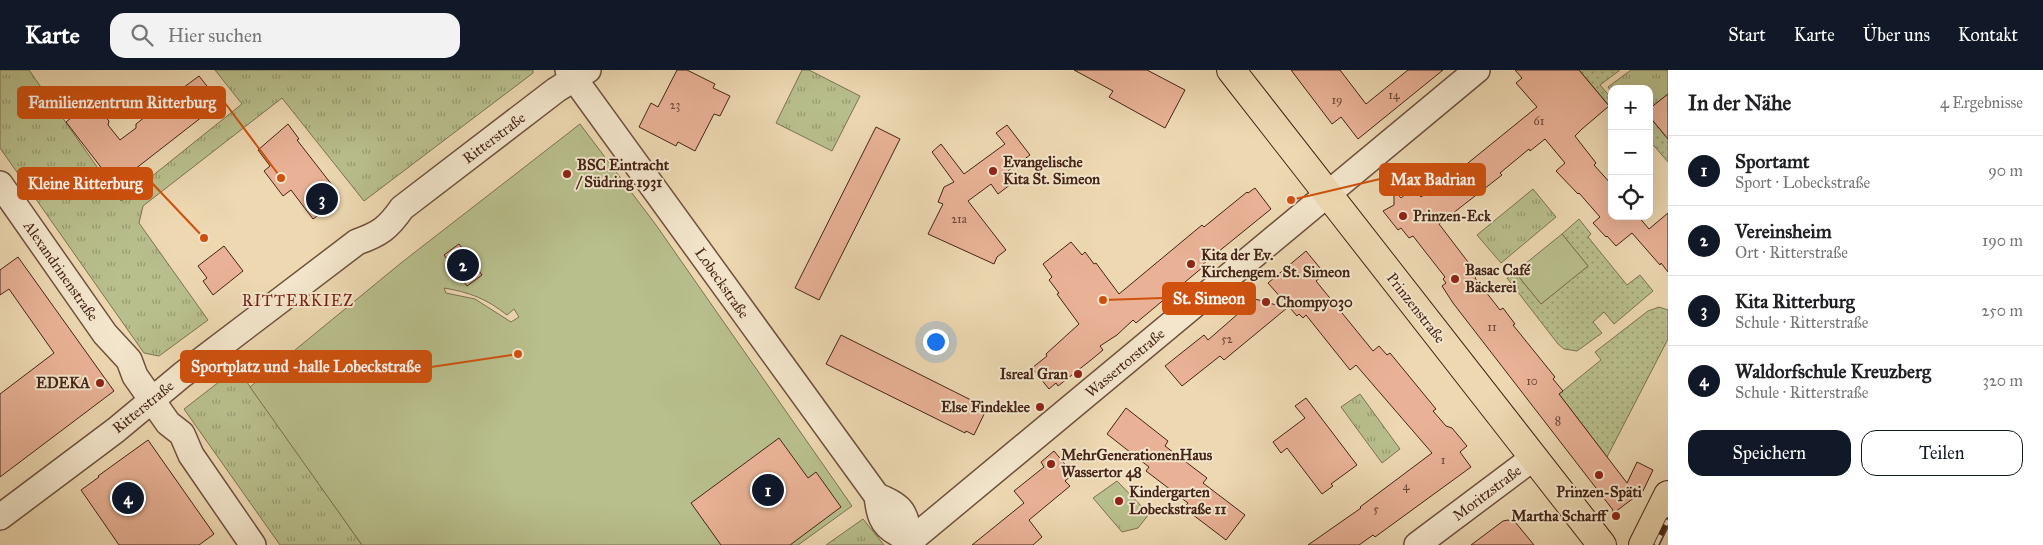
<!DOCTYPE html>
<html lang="de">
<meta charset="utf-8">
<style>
:root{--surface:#fff;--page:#f2f2f2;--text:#202124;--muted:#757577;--line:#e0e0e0;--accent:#111827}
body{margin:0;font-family:"IM FELL Great Primer",serif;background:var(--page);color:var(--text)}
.controls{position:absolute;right:15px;top:15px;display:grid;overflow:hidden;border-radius:10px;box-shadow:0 5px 20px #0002}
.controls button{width:45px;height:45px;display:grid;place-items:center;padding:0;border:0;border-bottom:1px solid var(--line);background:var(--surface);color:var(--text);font:25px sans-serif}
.you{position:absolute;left:935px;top:271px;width:18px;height:18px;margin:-12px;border:4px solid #fff;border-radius:50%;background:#1a73e8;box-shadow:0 0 0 8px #1a73e833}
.badge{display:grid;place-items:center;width:32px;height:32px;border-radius:50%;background:var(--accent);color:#fff;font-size:16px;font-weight:700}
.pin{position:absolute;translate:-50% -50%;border:2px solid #fff;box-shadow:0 1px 5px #0006}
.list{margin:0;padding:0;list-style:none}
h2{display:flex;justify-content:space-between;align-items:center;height:65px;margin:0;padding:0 20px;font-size:21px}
h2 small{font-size:16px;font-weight:400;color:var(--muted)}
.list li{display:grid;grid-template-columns:32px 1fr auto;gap:15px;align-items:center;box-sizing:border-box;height:70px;padding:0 20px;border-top:1px solid var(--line)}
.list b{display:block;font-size:19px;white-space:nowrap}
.list p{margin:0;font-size:16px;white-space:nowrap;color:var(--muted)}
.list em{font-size:16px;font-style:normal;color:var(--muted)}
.actions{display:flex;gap:10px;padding:15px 20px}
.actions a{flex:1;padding:11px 0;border:1px solid var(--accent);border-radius:15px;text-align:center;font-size:18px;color:var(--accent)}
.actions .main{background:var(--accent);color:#fff}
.icon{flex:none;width:28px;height:28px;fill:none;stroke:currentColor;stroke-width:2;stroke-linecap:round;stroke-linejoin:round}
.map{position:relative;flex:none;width:1668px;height:475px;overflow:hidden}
header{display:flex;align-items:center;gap:30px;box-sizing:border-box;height:70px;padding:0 25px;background:var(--accent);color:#fff}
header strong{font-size:24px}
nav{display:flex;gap:28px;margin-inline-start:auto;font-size:18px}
.search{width:350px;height:45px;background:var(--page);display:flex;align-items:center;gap:12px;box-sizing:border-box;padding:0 18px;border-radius:15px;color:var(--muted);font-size:19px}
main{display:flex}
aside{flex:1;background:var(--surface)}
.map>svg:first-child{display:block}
.grass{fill:url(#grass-dots);stroke:#7e7252}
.park{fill:url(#park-tufts);stroke:#7e7252}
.pitch{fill:#b8bf8c;stroke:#7e7252;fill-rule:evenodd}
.building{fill:#e9b296;stroke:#452417}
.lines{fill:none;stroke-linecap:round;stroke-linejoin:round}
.minor-casing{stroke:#6f513e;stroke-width:28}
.major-casing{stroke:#452417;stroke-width:30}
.minor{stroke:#f3e6cc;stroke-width:25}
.major{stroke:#edd8b1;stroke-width:28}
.rail-casing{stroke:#452417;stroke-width:5.5}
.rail{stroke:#f3e6cc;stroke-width:4;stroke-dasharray:11;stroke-linecap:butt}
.poi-dot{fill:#8f2418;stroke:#f3e6cc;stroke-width:2}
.labels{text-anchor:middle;stroke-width:4;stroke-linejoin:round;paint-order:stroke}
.number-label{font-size:12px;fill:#6e4837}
.street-label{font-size:15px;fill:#452417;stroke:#f3e6cc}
.poi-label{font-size:15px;font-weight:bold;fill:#452417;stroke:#f3e6cc;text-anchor:start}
.neighbourhood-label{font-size:16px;letter-spacing:1px;fill:#7a1f14;stroke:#f3e6cc}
.leader{fill:none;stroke:#d0510e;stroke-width:2}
.callout-dot{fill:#d0510e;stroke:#f3e6cc;stroke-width:2}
.callout{fill:#d0510e;stroke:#d0510e;stroke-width:2}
.callout-label{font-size:16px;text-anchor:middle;font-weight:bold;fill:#fff}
</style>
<header>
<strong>Karte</strong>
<div class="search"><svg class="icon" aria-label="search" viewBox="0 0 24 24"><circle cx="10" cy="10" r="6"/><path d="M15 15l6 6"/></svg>Hier suchen</div>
<nav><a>Start</a><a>Karte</a><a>Über uns</a><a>Kontakt</a></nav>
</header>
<main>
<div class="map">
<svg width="1668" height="475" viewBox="0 0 1668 475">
<defs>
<pattern id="grass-dots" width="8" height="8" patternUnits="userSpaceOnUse" patternTransform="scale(1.25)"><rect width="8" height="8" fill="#b8bf8c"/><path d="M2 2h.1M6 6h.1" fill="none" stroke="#979b71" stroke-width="1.8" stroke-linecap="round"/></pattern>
<pattern id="park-tufts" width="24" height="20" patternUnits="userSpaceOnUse" patternTransform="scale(1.25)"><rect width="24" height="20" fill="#b8bf8c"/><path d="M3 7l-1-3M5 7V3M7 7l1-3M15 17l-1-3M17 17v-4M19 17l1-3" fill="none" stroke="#979b71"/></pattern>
</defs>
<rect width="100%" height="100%" fill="#edd8b1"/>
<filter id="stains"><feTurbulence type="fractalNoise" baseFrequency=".004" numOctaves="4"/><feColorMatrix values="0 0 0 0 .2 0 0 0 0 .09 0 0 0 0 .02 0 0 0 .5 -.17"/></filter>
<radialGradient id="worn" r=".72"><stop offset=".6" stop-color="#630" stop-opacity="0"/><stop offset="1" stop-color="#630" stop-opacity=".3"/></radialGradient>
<path class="grass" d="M1579,0H1620L1600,15L1612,29V39Z
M1649,46L1668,69V92L1649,70Z
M1579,149L1591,164L1588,167L1627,215L1640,205L1653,221L1614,254L1604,242L1593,252L1602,263L1577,281L1564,279L1558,274L1507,208L1515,202L1541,234L1588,196L1562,164Z
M1659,237L1668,240V269L1607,387L1559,324L1601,290L1595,282L1648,241Z"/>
<path class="park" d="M0,0H29L121,131L242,34L215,0H533V3L364,131L282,28L143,136L139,153L208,250L159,286L144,283L0,78Z
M802,0H809L860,26L832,81L776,53Z
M1631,0H1668V24L1649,39V19H1612V22L1608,17Z
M1533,119L1556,147L1501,193L1477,165Z
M237,298L362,475H280L184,339Z
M1360,324L1400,379L1382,393L1341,337Z
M1117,411L1149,444L1138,458L1122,462L1093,428Z
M863,449L884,475H826Z"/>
<path class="pitch" d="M580,54L656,155L852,436L798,475H362L250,317L401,193ZM444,218C469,222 487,229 507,245L514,239L519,247L511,252L475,229L446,223Z
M1562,164L1588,196L1541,234L1515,202Z"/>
<path class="building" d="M677,0H687L715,14L713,18L730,26L720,46L714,44L695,81L678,72L676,76L639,57L651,33L658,37Z
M1074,0H1147L1185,20L1165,58L1109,27L1113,21Z
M1291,0H1340L1366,34L1408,0H1443L1358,69L1341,47L1332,54Z
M1515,0H1579L1609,36L1582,59L1575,66L1596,93L1594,95L1612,115V146H1638L1649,159L1668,143V202L1661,193L1660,195L1632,163L1616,176L1607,166L1606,167L1593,153L1600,147L1579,123L1578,124L1556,101L1565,93L1545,69L1530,81L1529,79L1500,103L1502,105L1439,154L1478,205L1475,208L1500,240L1503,238L1515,254L1513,255L1555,307L1553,309L1563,321L1559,324L1627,413L1637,392L1653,400L1643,421L1611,445L1613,440L1453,233L1442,216L1446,213L1443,209L1445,207L1413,166L1409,168L1401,158L1398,160L1383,141L1394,135V120L1401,128L1407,123L1409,126L1416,121L1421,127L1435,117L1436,119L1537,37L1516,13L1522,8Z
M199,6L218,30L216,36L121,110L117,106L110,109L66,52L92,31L109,51L108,55L120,70L136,58V54L150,43L154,44L167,33L168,29Z
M1668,24V69L1649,46V39Z
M288,54L299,69L297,70L339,124L325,135L327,139L313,149L291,120L283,126L264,101L270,96L258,80Z
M1007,55L1030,85L1008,101L1015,111L998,124L991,114L968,131L1006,180L997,187L994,194L928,164L943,134L938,132L944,117L954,112L932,82L941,74L964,104L1005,74L996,63Z
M876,57L900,69L819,230L795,218Z
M1255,118L1271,139L1202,195L1203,197L1136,253L1133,250L1117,265L1100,276L1103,280L1091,290L1058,316L1056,313L1049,319L1032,298L1047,286L1046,284L1079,254L1057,224L1059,223L1049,210L1052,207L1043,194L1071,172L1082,185L1085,182L1094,194L1096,193L1119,224L1202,155L1204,157L1247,122L1248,123Z
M459,174L482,205L467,216L444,185Z
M224,176L243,201L213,225L203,211L207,208L198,196Z
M1306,181L1325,204L1316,211L1373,281L1379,276L1387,285L1390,283L1436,339L1433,341L1446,356L1452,358L1467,376L1460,382L1471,397L1375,467L1373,465L1359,475H1308L1361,438L1360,437L1432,383L1356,295L1350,300L1306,245L1303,248L1299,244L1297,246L1268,213Z
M18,187L114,321L0,407V324L54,283L9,219L0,225V200Z
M1255,229L1287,238L1224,290L1220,286L1182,316L1165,296L1204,265L1208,270Z
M841,265L987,338L974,365L966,361L965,363L826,294Z
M1306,328L1357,395L1331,414L1333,416L1322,424L1287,378L1281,383L1273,372L1305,348L1295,336Z
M1126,338L1168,371L1165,376L1207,408L1203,413L1245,445L1226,470L1184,438L1188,433L1146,401L1149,397L1107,364Z
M779,368L808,408L816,402L841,437L790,475H721L691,433Z
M148,370L214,464L199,475H119L81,420L99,407L98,406Z
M1054,381L1073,404L1065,411L1070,416L1029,450L1042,467L1033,475H972L1024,433L1014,421L1044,397L1041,392Z
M1508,450L1516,453L1534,475H1471L1503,451Z"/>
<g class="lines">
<g class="minor-casing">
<path id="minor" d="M568,0L877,426C879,443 881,455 897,463C903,467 909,469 913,475
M0,114L105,264L129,290L135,306L168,353L182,364L191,385L253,475
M877,426C905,437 905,443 910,471
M0,447L116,360L182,305L357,172C380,164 388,158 402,138L556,20L588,0
M910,471L1477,0
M1417,475L1533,388"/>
</g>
<g class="major-casing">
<path id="major" d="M1231,0L1602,475
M1643,475L1668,425"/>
</g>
<use href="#minor" class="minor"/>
<use href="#major" class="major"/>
<g class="rail-casing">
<path id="rail" d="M1656,475L1668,450"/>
</g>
<use href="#rail" class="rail"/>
</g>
<g class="poi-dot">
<circle cx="993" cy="101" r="5"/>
<circle cx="567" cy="104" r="5"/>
<circle cx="1403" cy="146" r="5"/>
<circle cx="1191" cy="194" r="5"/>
<circle cx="1455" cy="209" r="5"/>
<circle cx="1266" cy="232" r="5"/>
<circle cx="1078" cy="304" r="5"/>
<circle cx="100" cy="313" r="5"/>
<circle cx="1040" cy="337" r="5"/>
<circle cx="1051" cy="394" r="5"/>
<circle cx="1599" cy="405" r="5"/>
<circle cx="1119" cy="431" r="5"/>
<circle cx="1616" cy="446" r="5"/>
</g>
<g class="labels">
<g class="number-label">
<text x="1394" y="29">14</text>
<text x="1337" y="34">19</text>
<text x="675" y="39">23</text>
<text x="1539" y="55">61</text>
<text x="959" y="153">21a</text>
<text x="1492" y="261">11</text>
<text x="1227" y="273">52</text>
<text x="1532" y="315">10</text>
<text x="1558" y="355">8</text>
<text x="1443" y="394">1</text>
<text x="1406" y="420">4</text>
<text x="1376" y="443">5</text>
</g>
<g class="street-label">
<text transform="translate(494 68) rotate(-37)" y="5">Ritterstraße</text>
<text transform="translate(61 201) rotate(55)" y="5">Alexandrinenstraße</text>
<text transform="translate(722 213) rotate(55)" y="5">Lobeckstraße</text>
<text transform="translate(1416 238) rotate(52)" y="5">Prinzenstraße</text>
<text transform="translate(1125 293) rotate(-40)" y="5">Wassertorstraße</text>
<text transform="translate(143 337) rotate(-39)" y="5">Ritterstraße</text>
<text transform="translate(1487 423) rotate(-37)" y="5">Moritzstraße</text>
</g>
<g class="poi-label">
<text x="1003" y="97">Evangelische<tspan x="1003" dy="17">Kita St. Simeon</tspan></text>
<text x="577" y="100">BSC Eintracht<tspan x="577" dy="17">/ Südring 1931</tspan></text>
<text x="1413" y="151">Prinzen-Eck</text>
<text x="1201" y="190">Kita der Ev.<tspan x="1201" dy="17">Kirchengem. St. Simeon</tspan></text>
<text x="1465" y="205">Basac Café<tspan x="1465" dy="17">Bäckerei</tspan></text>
<text x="1276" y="237">Chompy030</text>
<text x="1068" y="309" text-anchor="end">Isreal Gran</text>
<text x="90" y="318" text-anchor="end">EDEKA</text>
<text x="1030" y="342" text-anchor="end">Else Findeklee</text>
<text x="1061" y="390">MehrGenerationenHaus<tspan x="1061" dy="17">Wassertor 48</tspan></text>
<text x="1129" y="427">Kindergarten<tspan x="1129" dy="17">Lobeckstraße 11</tspan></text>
<text x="1599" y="427" text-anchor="middle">Prinzen-Späti</text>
<text x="1606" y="451" text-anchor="end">Martha Scharff</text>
</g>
<g class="neighbourhood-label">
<text x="298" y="236">RITTERKIEZ</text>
</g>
</g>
<path class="leader" d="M281 108L225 33M1291 130L1380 109M204 168L152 113M1103 230L1163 228M518 284L431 297"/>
<g class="callout-dot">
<circle cx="281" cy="108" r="5"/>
<circle cx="1291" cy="130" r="5"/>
<circle cx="204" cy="168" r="5"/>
<circle cx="1103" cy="230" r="5"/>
<circle cx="518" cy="284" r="5"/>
</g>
<g class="callout">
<rect x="18" y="17" width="207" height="31" rx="5"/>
<rect x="1380" y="94" width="105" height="31" rx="5"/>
<rect x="18" y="98" width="134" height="31" rx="5"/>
<rect x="1163" y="213" width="92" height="31" rx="5"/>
<rect x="181" y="281" width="250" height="31" rx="5"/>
</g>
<g class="callout-label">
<text x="122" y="38">Familienzentrum Ritterburg</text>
<text x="1433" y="115">Max Badrian</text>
<text x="85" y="119">Kleine Ritterburg</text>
<text x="1209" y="234">St. Simeon</text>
<text x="306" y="302">Sportplatz und -halle Lobeckstraße</text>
</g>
<rect width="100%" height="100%" filter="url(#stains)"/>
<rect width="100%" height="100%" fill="url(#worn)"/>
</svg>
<div class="controls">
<button>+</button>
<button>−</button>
<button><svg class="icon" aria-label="locate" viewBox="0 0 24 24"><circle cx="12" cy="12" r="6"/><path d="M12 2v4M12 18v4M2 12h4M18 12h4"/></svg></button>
</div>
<div class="you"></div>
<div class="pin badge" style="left:768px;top:420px">1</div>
<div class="pin badge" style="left:463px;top:195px">2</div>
<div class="pin badge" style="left:322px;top:129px">3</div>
<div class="pin badge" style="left:128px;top:428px">4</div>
</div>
<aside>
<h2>In der Nähe<small>4 Ergebnisse</small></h2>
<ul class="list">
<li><span class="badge">1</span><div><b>Sportamt</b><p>Sport · Lobeckstraße</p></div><em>90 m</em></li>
<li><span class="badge">2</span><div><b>Vereinsheim</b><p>Ort · Ritterstraße</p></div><em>190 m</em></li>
<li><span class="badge">3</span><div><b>Kita Ritterburg</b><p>Schule · Ritterstraße</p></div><em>250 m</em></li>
<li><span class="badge">4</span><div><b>Waldorfschule Kreuzberg</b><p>Schule · Ritterstraße</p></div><em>320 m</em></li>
</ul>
<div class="actions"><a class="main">Speichern</a><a>Teilen</a></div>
</aside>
</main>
